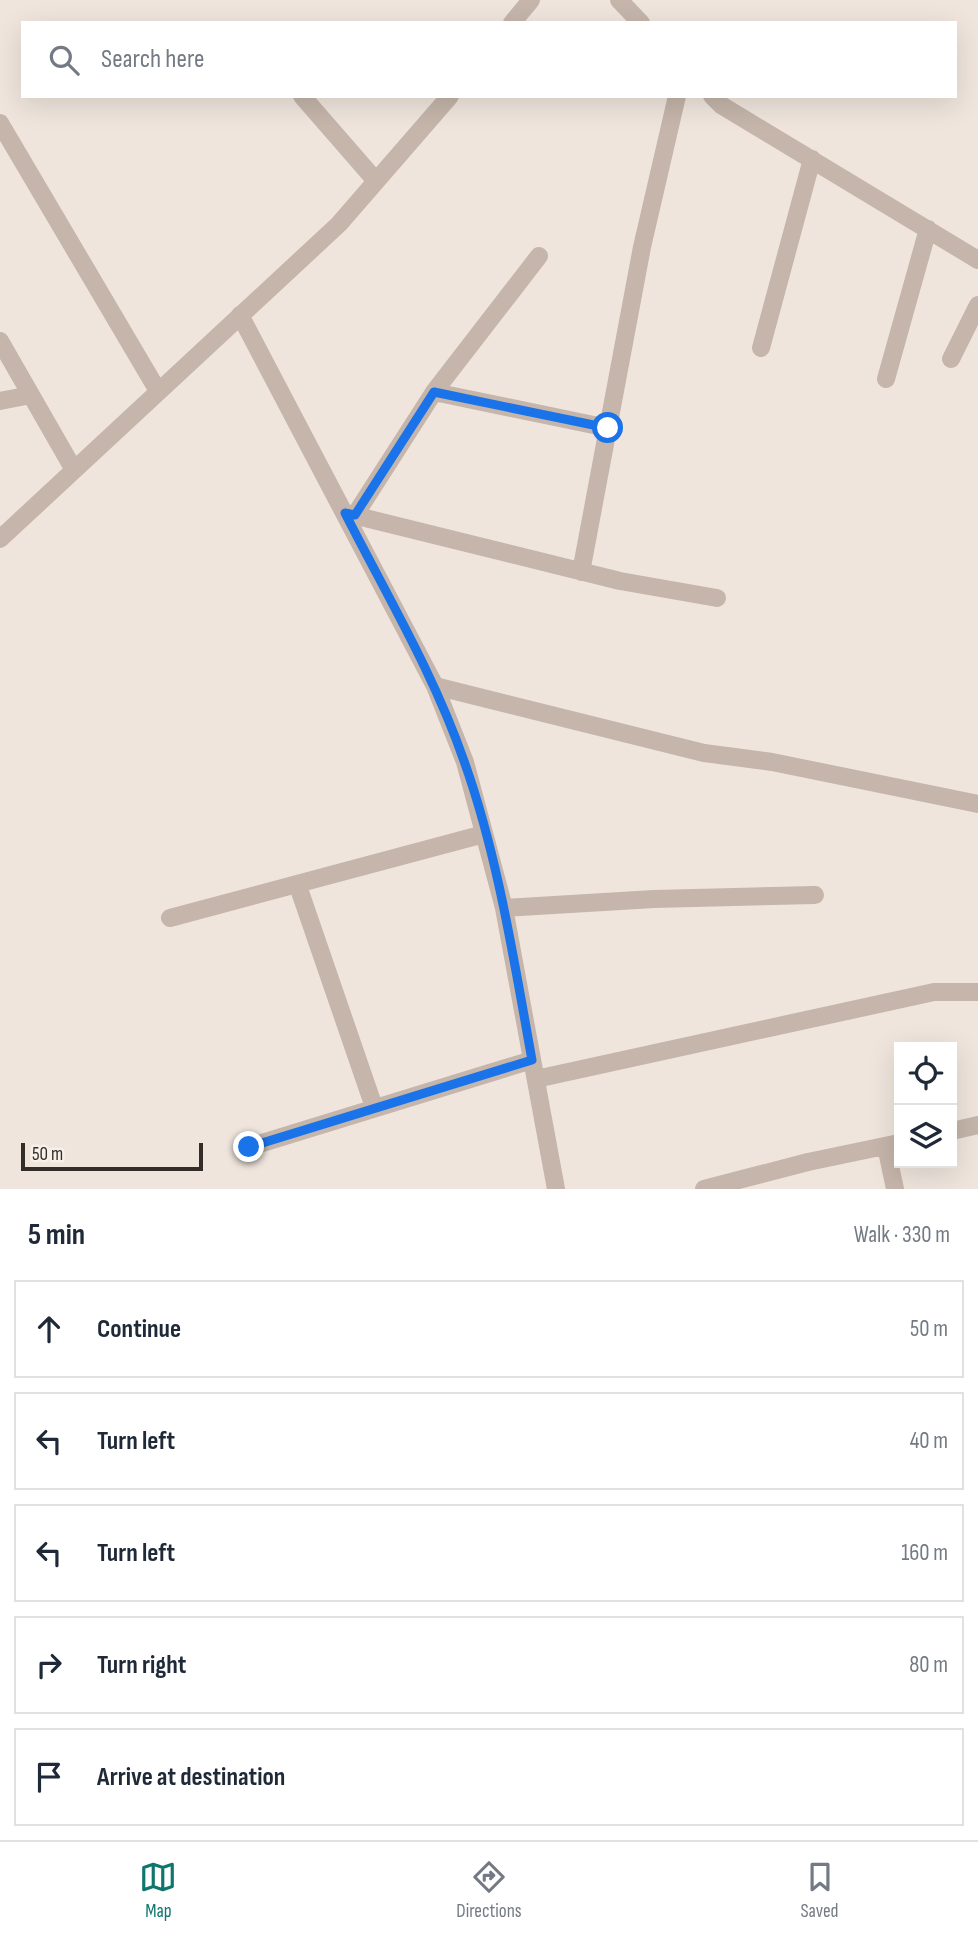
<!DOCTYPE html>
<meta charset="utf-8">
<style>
:root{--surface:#fff;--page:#f6f6f7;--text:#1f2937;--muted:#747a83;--line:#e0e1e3;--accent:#0f766e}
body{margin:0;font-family:"Sofia Sans Condensed",sans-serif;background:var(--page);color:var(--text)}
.controls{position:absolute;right:21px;bottom:21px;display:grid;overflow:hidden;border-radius:0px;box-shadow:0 7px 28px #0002}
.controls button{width:63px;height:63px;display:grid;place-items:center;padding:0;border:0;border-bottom:2px solid var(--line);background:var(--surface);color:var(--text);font:35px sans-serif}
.scale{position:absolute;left:21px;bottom:18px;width:182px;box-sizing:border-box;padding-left:7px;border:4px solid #342c29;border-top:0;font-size:19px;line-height:24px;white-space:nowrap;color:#342c29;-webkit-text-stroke:5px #f7f0e9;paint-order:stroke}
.stop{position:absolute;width:21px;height:21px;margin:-16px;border:5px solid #1a73e8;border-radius:50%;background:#fff}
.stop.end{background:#1a73e8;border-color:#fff;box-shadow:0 2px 7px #0008}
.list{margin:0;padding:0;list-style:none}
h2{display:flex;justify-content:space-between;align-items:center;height:91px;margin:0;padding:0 28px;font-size:30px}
h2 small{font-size:23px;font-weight:400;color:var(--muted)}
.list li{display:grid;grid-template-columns:46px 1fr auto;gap:21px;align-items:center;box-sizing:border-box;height:98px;margin:0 14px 14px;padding:0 14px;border:2px solid var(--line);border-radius:0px}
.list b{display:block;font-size:26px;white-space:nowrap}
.list em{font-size:23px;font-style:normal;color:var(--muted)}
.icon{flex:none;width:38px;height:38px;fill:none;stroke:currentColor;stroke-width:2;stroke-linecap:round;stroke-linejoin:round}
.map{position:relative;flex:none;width:978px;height:1189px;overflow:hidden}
.search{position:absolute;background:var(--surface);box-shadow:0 7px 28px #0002;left:21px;right:21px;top:21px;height:77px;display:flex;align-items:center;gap:18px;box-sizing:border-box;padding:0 24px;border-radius:0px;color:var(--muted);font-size:26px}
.sheet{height:651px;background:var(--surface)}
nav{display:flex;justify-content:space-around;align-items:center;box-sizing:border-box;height:98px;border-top:2px solid var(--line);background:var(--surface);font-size:19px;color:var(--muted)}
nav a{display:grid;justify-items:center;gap:4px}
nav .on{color:var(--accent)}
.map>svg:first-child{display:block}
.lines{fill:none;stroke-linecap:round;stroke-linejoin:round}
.minor{stroke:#c5b5aa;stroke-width:18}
.route{stroke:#1a73e8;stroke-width:9}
</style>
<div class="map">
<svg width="978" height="1189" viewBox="0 0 978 1189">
<rect width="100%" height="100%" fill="#efe5dd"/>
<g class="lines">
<path class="minor" d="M619,0L641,23
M512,23L531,0
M302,96L376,181
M712,96L721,105L978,260
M0,123L158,391
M240,315L435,686L465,762L504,908L556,1189
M0,341L74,470
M761,348L812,159
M951,359L978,305
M886,379L928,229
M434,392L608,428
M0,401L31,395
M345,513L620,581L717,598
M355,515L434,392L539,256
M0,539L339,224L450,96
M581,572L642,247L677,96
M435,686L704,753L772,762L978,804
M298,886L374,1107
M504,908L654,899L815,895
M170,918L484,834
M536,1079L934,992H978
M952,1131L978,1125
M886,1146L895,1189
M249,1147L532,1060
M704,1189L808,1162L899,1143"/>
</g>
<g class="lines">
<path class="route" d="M249,1147L532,1060C514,961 498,856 464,761C434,674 386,594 345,513L355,515L434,392L608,428"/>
</g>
</svg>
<div class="controls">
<button><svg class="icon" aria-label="locate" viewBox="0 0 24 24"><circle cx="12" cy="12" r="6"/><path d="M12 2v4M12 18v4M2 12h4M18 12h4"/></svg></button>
<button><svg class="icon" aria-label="layers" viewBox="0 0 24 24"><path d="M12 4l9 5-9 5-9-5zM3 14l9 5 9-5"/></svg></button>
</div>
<div class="scale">50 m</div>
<div class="stop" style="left:608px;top:428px"></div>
<div class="stop end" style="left:249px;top:1147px"></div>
<div class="search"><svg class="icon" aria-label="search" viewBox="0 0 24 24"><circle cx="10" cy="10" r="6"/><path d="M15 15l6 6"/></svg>Search here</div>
</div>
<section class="sheet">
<h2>5 min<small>Walk · 330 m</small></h2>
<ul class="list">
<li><svg class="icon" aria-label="ahead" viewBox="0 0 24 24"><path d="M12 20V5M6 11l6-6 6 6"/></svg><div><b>Continue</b></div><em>50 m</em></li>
<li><svg class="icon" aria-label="left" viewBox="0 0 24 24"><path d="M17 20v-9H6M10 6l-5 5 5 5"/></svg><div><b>Turn left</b></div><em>40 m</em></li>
<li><svg class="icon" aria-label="left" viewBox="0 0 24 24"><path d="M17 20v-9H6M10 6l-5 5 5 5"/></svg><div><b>Turn left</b></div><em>160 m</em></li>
<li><svg class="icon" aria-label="right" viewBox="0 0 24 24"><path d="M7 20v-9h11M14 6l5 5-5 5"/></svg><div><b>Turn right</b></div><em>80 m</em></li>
<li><svg class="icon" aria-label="arrive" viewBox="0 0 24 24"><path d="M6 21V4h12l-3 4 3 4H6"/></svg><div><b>Arrive at destination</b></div></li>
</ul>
</section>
<nav>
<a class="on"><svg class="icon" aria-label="map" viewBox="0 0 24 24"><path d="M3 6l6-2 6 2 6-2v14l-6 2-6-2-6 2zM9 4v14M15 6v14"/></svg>Map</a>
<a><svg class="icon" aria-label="directions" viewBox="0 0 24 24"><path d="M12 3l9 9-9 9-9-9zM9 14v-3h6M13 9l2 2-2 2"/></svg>Directions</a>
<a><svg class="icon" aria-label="saved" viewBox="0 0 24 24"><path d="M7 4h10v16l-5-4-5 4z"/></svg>Saved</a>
</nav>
